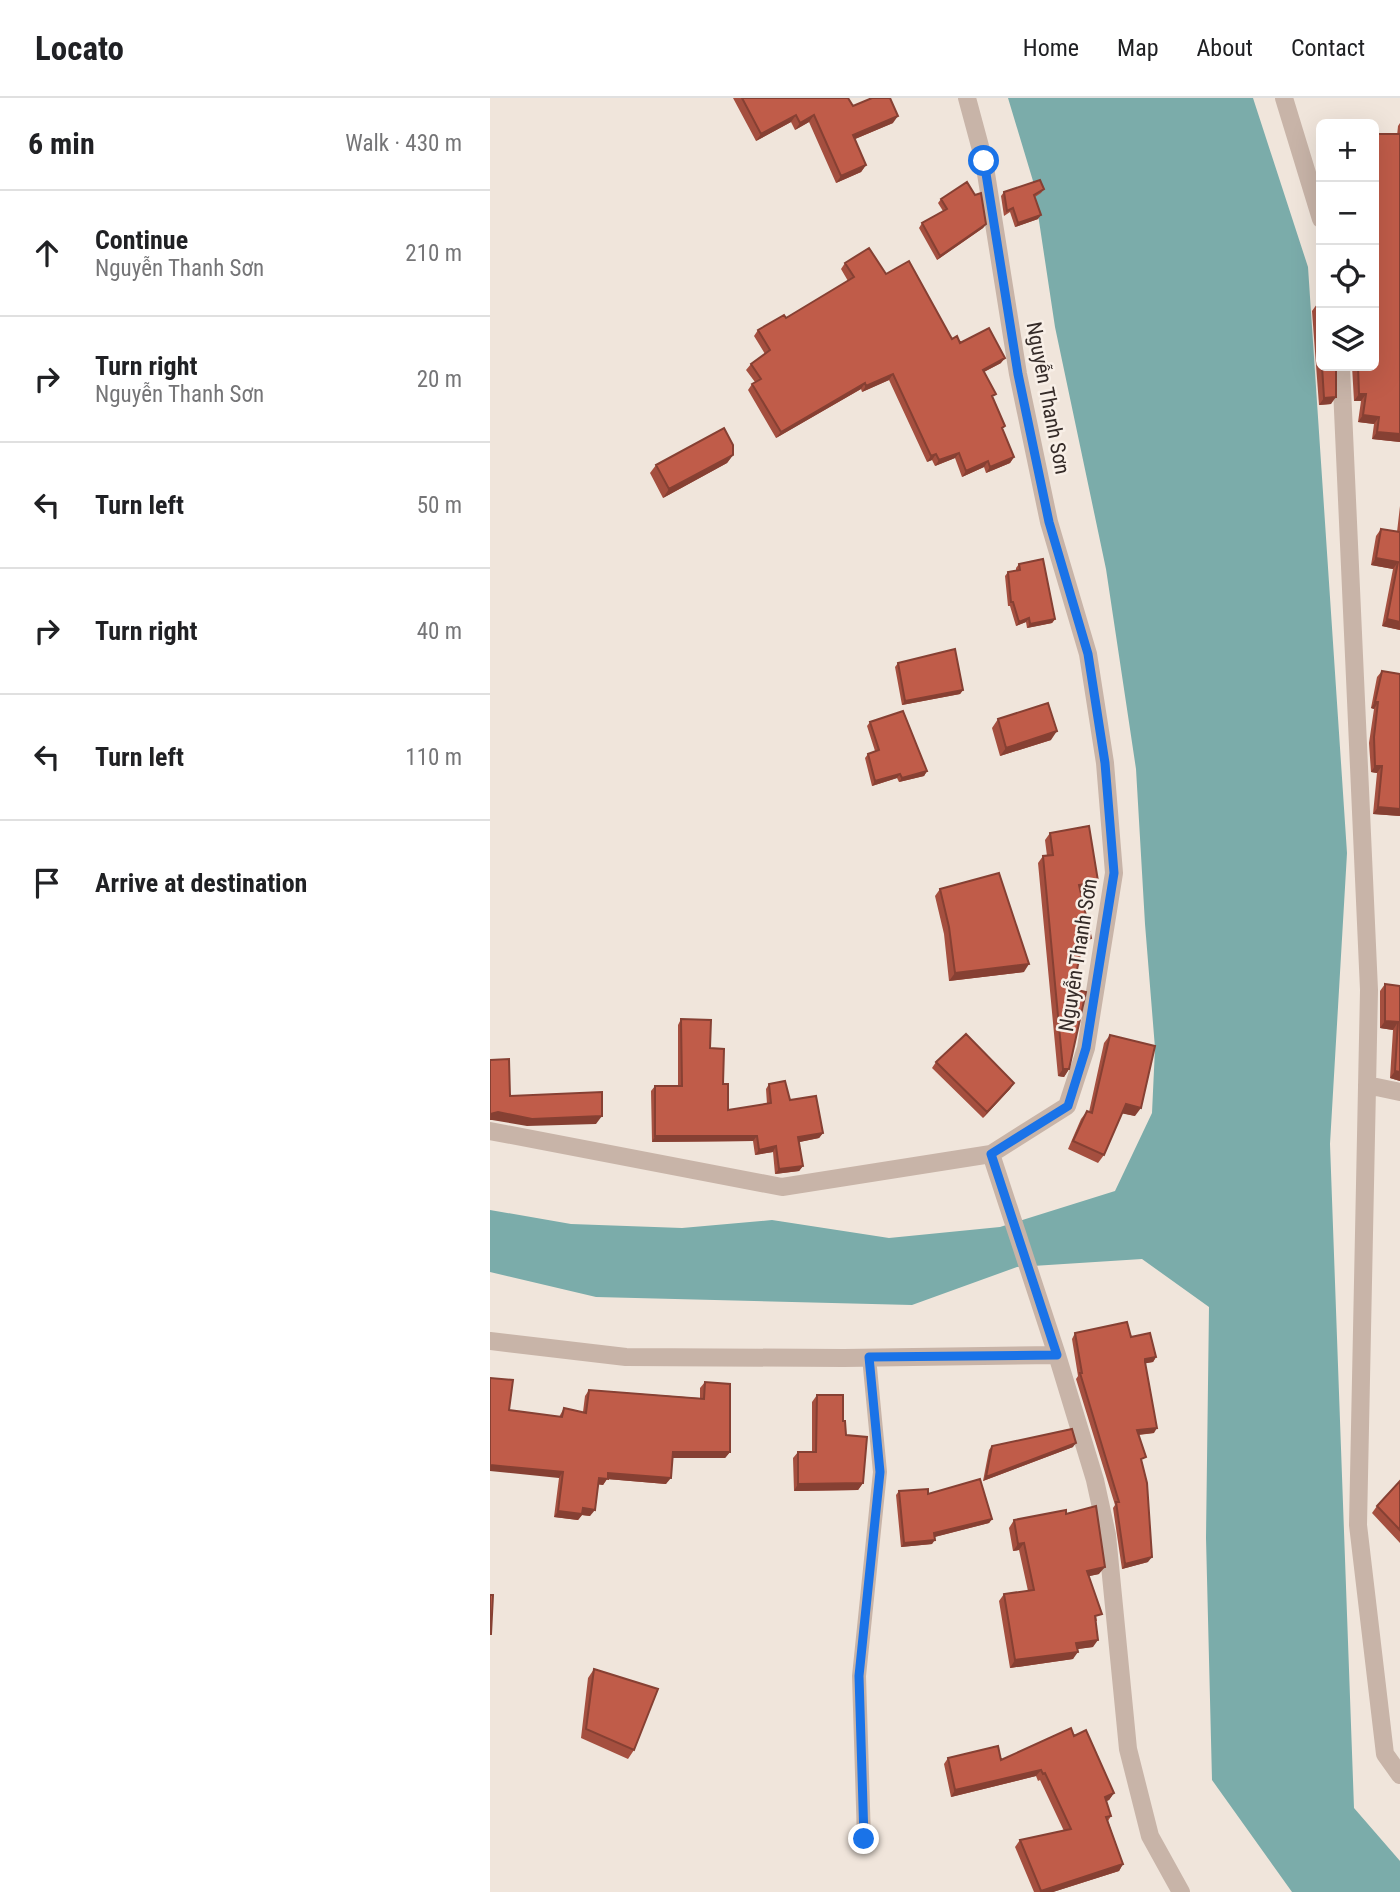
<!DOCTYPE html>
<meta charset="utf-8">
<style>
:root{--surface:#fff;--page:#f2f2f2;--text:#202124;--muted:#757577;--line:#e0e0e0}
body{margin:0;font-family:"Roboto Condensed",sans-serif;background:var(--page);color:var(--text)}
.controls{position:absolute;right:21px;top:21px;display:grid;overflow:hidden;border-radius:10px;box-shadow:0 7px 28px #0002}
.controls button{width:63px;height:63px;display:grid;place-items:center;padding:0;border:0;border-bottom:2px solid var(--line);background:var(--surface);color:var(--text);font:35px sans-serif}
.stop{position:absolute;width:21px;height:21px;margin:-16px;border:5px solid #1a73e8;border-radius:50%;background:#fff}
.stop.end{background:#1a73e8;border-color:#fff;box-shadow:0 2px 7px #0008}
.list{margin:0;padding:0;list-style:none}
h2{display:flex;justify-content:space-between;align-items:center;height:91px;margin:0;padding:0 28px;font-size:30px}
h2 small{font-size:23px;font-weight:400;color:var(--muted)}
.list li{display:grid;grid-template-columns:46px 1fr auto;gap:21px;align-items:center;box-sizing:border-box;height:126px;padding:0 28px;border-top:2px solid var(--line)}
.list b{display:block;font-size:26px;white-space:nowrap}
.list p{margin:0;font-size:23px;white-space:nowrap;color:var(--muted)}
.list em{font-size:23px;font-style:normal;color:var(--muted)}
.icon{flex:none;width:38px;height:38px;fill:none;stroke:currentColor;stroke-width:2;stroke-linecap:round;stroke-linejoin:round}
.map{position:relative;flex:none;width:910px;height:1794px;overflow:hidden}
header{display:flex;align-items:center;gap:42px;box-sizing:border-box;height:98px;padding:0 35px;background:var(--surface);border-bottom:2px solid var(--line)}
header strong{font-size:33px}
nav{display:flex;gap:38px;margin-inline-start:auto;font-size:24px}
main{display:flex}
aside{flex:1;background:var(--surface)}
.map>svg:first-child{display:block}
.water{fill:#7bacaa}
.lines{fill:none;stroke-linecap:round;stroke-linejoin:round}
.service{stroke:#c8b4a8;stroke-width:14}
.minor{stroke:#c8b4a8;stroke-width:18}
.wall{fill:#a54f3f}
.shaded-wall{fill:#864033}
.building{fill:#c05c49;stroke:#864033;stroke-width:2}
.route{stroke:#1a73e8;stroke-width:9}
.labels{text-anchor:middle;stroke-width:5;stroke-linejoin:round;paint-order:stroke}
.street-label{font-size:21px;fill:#352b28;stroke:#f8efe7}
</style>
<header>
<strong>Locato</strong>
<nav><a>Home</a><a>Map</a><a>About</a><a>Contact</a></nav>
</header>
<main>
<aside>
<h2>6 min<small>Walk · 430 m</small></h2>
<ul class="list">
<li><svg class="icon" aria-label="ahead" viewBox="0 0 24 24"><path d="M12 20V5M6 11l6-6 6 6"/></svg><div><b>Continue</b><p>Nguyễn Thanh Sơn</p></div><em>210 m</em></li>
<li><svg class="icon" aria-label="right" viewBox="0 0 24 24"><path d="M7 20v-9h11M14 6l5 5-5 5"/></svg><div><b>Turn right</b><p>Nguyễn Thanh Sơn</p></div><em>20 m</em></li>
<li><svg class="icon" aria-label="left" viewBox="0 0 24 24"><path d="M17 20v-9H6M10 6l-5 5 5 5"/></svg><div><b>Turn left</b></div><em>50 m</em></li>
<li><svg class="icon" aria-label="right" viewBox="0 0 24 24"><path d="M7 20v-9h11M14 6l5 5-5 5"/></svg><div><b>Turn right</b></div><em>40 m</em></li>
<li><svg class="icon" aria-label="left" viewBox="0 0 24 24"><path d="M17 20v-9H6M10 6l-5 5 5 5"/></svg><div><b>Turn left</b></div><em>110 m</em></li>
<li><svg class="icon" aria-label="arrive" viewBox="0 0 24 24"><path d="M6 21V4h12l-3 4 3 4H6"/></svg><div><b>Arrive at destination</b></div></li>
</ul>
</aside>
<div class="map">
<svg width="910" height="1794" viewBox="0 0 910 1794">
<rect width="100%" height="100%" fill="#f0e5db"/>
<path class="water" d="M518,0H763L818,169L857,755L840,1046L864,1710L910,1763V1794H802L722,1682L716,1440L719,1209L652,1161L527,1169L422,1207L106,1199L0,1174V1112L81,1126L192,1130L282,1122L399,1140L510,1129L625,1093L662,1015L665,950L655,826L646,671L616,471L565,229L543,83Z"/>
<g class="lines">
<path class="service" d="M374,1741L369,1578L390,1374L379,1259"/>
<path class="minor" d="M794,0L831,121
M851,268L879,892L868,1427L895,1656L910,1677
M877,987L910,994
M0,1033L292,1089L501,1056L577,1008L596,950L624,775L615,665L598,556L559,424L528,276L494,63L477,0
M501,1056L567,1257L605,1382L617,1437L638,1651L660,1738L691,1794
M0,1243L136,1259L354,1260L567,1257"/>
</g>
<path class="wall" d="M243,0H358L363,8L403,25L365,41L376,67L371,74L346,85L319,24L305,32L301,24L266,43Z
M910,25V344L882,341L884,326L868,324L871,303H864L862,268H884L908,28Z
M554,91L551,95L545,99L548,121L525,129L520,114L514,118L511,98L514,94Z
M451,101L496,126L493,130L447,162L429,130L432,125L453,113L448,105Z
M355,165L396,176L462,241L511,265L494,274L513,332L524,359L520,365L496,375L494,369L472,379L465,360L445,368L442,362L437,364L399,282L372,294L371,291L286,340L258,292L262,286L265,284L256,272L261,266L275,256L264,238L268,232L296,220L358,183L351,171Z
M831,205V268H846L841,306L829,307L822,213L827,206Z
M243,357L237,365L173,400L160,375L166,367Z
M910,408V532L892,528L903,471L881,467L886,438L891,431L907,434Z
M529,466L565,521L562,525L537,530L536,524L526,528L520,508H518L515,478L518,474L526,473V470Z
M408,565L473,592L470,596L412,607L405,569Z
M892,573L910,576V718L883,716L887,675L881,674L879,645L884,611L881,610L887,579Z
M508,621L561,642L510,658L502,630Z
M380,624L437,673L434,678L409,684L407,680L382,688L375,660L378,656L385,653L377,628Z
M560,735L603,791L590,793L596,847L591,849L583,891L579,971L574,979L568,978L548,765L553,758H557L555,742Z
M450,791L534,874L459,883L454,836L445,798Z
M895,886L910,888V983L900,980L903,932L890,930V893Z
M191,921L220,950L233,986L238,1012L277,1006L276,991L279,986L300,1002L333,1035L329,1040L309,1044L313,1068L309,1073L285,1076L283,1054L265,1057L263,1043L162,1044L161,993L165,988H188V927Z
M620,937L645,1018L632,1015L614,1057L608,1065L578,1051L591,1021L597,1013L599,1014L614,945Z
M446,964L524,985L520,991L493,1020L442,970Z
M585,1235L641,1239L666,1259L663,1264L655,1265L664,1335L649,1337L652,1364L658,1464L632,1471L623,1410L625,1407L586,1281L588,1278L582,1241Z
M215,1284L240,1354L235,1360H182L176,1386L117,1381L113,1387L108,1386L100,1418L92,1417L88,1422L64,1419L69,1380L19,1312L69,1319L74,1310L93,1314L95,1298L99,1292L210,1300V1290Z
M327,1297L353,1323L356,1337L373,1385L368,1392L304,1393L303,1360L308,1354H322V1304Z
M502,1348L583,1349L493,1383L499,1352Z
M910,1383V1445L882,1415L887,1408Z
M409,1393L438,1396L502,1421L499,1425L444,1439L442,1446L411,1449L406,1397Z
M576,1416L609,1476L599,1478L607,1523H606L603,1549L587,1551L583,1561L520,1570L509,1503L514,1496L538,1493L529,1452L523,1453L519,1430L524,1422Z
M104,1571L144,1652L138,1661L91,1640L98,1580Z
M584,1638L624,1695L619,1702L616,1703L621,1718L618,1723L633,1766L629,1773L563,1794H544L525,1749L530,1742L574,1733L550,1682L548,1683L546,1678L461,1699L454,1666L458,1660L511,1662Z"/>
<path class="shaded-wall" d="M306,17L301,24L266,43L271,36Z
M324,17L319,24L305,32L310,25Z
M408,18L403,25L358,44L363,37Z
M376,67L371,74L346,85L351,78Z
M551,117L548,121L525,129L528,125Z
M496,126L493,130L447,162L450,158Z
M515,260L511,265L488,277L493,272Z
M403,276L399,282L372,294L376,288Z
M375,285L371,291L286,340L291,334Z
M869,296H876L871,303H864Z
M846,299L841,306L829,307L834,300Z
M873,317L889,319L884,326L868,324Z
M887,334L910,336V344L882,341Z
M469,355L465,360L445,368L449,362Z
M446,356L442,362L437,364L441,358Z
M243,357L237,365L173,400L179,391Z
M524,359L520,365L496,375L500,369Z
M498,363L494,369L472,379L476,373Z
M886,460L908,464L903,471L881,467Z
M539,520L536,524L526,528L529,524Z
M565,521L562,525L537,530L540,526Z
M897,521L910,524V532L892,528Z
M473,592L470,596L412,607L415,603Z
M885,604H888L884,611L881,610Z
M567,633L561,642L510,658L516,650Z
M885,668H892L887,675L881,674Z
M437,673L434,678L409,684L412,680Z
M410,676L407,680L382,688L385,683Z
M888,709L910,711V718L883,716Z
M608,783L603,791L584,794L589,787Z
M601,840L596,847L588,849L593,842Z
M539,866L534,874L459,883L465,875Z
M895,923L908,924L903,932L890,930Z
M573,971H579L574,979L568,978Z
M905,973L910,974V983L900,980Z
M524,985L520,991L493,1020L497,1014Z
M636,1006L651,1010L645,1018L630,1015Z
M8,1014L112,1018L106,1026L37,1028L2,1022H0V1016Z
M333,1035L329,1040L305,1045L308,1039Z
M165,1038H267L263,1043L162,1044Z
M286,1048L283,1054L265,1057L269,1052Z
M313,1068L309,1073L285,1076L289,1071Z
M666,1259L663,1264L652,1266L655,1261Z
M667,1330L664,1335L644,1337L647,1332Z
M586,1345L583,1349L493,1383L496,1379Z
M183,1354H240L235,1360H179Z
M0,1367L73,1374L69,1380L0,1373Z
M118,1375L181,1380L176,1386L117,1381L113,1387L105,1386L109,1380Z
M373,1385L368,1392L304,1393L308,1386Z
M93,1410L105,1412L100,1418L92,1417L88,1422L64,1419L68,1413Z
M502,1421L499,1425L441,1440L444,1435Z
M445,1442L442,1446L411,1449L414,1445Z
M534,1445L529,1452L523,1453L528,1446Z
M662,1459L658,1464L632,1471L635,1466Z
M615,1469L609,1476L591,1480L597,1473Z
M608,1542L603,1549L581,1552L586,1545Z
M588,1554L583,1561L520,1570L525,1562Z
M551,1672L546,1678L461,1699L465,1692Z
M624,1695L619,1702L610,1706L615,1699Z
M633,1766L629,1773L563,1794H550Z"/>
<path class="building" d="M252,0H358L363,8L382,0H400L408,18L363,37L376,67L351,78L324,17L310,25L306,17L271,36Z
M884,36H910V336L887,334L889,319L873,317L876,296H869L868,268H884Z
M550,82L554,91L544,97L551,117L528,125L523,110L517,113L514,94Z
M477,84L485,97L491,95L496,126L450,158L432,125L457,111L451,101Z
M379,150L396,176L419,163L462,241L467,238L470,245L499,230L515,260L493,272L506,296L502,298L515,328L512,330L524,359L500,369L498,363L476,373L469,355L449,362L446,356L441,358L403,276L376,288L375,285L291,334L262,286L271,281L261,266L280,252L268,232L294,217L296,220L364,179L355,165Z
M831,205V260L827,206Z
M832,268H846V299L834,300Z
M234,330L243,347V357L179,391L166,367Z
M891,431L910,434V524L897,521L908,464L886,460Z
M553,461L565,521L540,526L539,520L529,524L523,504H521L518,474L530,472L529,466Z
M465,551L473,592L415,603L408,565Z
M892,573L910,576V711L888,709L892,668H885L884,639L888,604H885Z
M558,605L567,633L516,650L508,621Z
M413,613L437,673L412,680L410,676L385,683L378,656L389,652L380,624Z
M599,728L608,783L589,787L601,840L593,842L583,891L596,894L579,971H573L553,758L563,757L560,735Z
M509,775L539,866L465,875L459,829L450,791Z
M895,886L910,888V974L905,973L908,924L895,923Z
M191,921L221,922L220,950L234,951L233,986H238V1012L281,1005L279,986L295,983L300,1002L326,998L333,1035L308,1039L313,1068L289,1071L286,1048L269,1052L267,1038H165V988H192Z
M476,936L524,985L497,1014L446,964Z
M620,937L665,948L651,1010L636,1006L614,1057L583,1043L597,1013L602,1015Z
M19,961L20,998L112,994V1018L42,1021L8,1014L0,1016V962Z
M637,1224L641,1239L660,1235L666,1259L655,1261V1264L667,1330L647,1332L656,1359L651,1361L657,1385L662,1459L635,1466L626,1404H629L590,1275H592L585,1235Z
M0,1280L23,1282L19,1312L72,1319L74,1310L96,1315L99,1292L214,1301L215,1284L240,1286V1354H183L181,1380L118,1375V1381L109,1380L105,1412L93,1410L92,1416L68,1413L73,1374L0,1367Z
M327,1297H353V1323H355L356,1337L377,1339L373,1385L308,1386V1354H326Z
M582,1331L586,1345L496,1379L502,1348Z
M490,1381L502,1421L444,1435L445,1442L414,1445L409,1393L438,1391V1396Z
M910,1383V1432L887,1408Z
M606,1408L615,1469L597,1473L612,1516L605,1518L608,1542L586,1545L588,1554L525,1562L514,1496L544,1492L534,1445L528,1446L524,1422L576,1412V1416Z
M0,1497H3L1,1536H0Z
M104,1571L168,1591L144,1652L96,1631Z
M581,1630L584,1638L596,1632L624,1695L615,1699L621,1718L616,1719L633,1766L551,1793L530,1742L581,1731L555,1675L553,1676L551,1672L465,1692L458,1660L508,1648L511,1662Z"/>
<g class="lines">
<path class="route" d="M374,1741L369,1578L390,1374L379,1259L567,1257L501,1056L578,1008L596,950L624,775L615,665L598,556L559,424L528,276L494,63"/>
</g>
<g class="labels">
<g class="street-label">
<text transform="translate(558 300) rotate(79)" y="7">Nguyễn Thanh Sơn</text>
<text transform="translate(588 857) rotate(-81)" y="7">Nguyễn Thanh Sơn</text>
</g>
</g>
</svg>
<div class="controls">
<button>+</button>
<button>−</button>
<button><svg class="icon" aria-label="locate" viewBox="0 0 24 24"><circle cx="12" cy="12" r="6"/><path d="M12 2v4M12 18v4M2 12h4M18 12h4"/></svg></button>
<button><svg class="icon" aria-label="layers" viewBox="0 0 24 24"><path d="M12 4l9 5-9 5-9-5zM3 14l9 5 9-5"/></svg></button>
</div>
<div class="stop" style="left:494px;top:63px"></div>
<div class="stop end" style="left:374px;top:1741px"></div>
</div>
</main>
